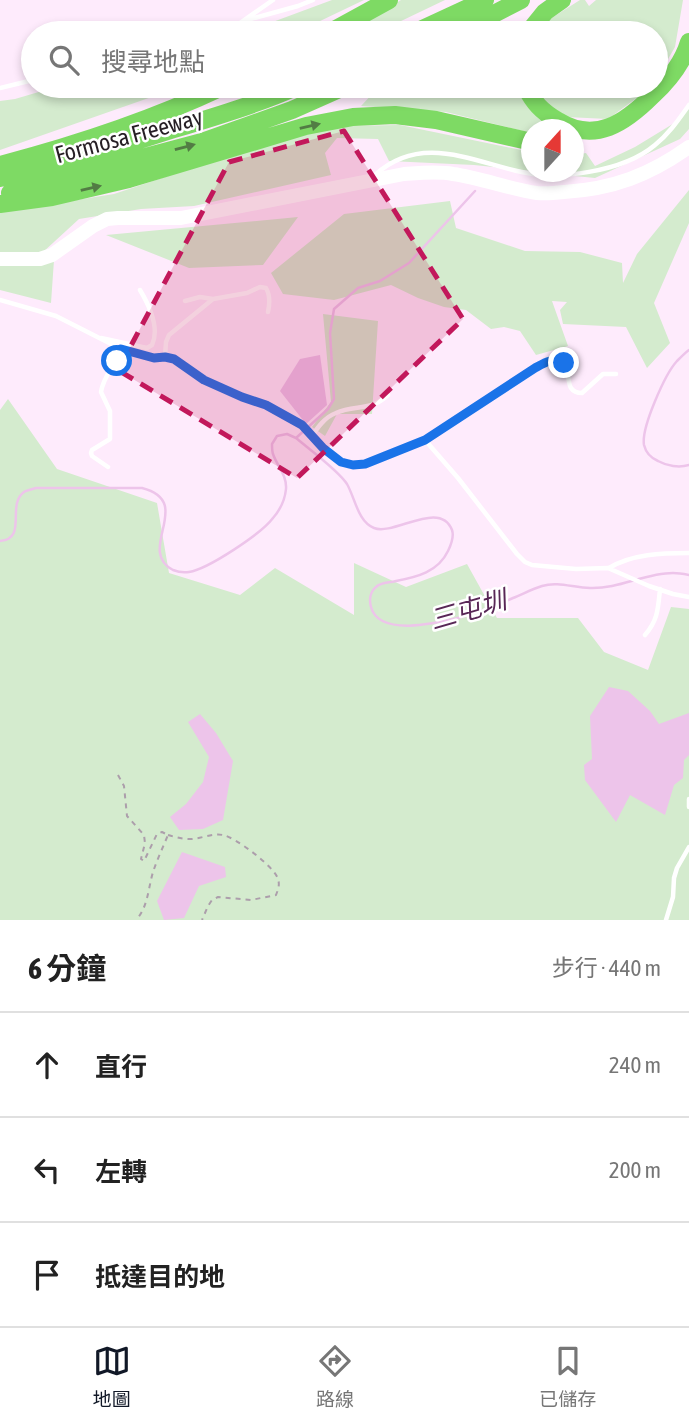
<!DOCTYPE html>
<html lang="zh-TW">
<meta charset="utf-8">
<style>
:root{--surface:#fff;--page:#f2f2f2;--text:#222;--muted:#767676;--line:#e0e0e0;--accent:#111827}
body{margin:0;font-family:"Asap Condensed","Noto Sans TC",sans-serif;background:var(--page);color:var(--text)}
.compass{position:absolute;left:521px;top:119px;width:63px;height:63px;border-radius:50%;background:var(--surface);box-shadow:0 4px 10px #0003;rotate:21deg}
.stop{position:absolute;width:21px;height:21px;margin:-16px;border:5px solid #1a73e8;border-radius:50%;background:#fff}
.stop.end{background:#1a73e8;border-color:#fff;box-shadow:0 2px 7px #0008}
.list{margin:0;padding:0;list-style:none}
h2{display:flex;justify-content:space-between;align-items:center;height:91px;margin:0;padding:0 28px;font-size:30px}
h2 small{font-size:23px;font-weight:400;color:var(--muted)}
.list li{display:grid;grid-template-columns:46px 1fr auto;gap:21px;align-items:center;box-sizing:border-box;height:105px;padding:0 28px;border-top:2px solid var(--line)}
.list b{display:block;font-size:26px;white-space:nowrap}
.list em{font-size:23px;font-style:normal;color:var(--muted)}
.icon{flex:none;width:38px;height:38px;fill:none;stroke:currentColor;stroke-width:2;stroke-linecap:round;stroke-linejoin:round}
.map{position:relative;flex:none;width:689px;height:920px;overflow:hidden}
.search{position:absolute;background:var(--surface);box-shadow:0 4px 10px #0003;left:21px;right:21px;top:21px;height:77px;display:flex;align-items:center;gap:18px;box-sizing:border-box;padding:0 24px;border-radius:38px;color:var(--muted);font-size:26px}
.sheet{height:406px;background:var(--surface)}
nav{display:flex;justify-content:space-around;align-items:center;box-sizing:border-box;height:98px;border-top:2px solid var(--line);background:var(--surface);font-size:19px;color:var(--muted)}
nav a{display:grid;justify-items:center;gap:4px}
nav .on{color:var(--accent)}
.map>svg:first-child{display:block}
.green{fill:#d4ebce}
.water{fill:#edc4ea}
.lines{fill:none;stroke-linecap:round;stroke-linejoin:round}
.stream{stroke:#edc4ea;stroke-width:2.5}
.path{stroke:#ac9eab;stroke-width:2;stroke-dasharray:5 5;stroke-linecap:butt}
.lane{stroke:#fff;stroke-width:4.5}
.secondary{stroke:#fff;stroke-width:14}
.highway{stroke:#7eda64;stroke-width:18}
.oneway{fill:#527c44}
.route{stroke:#1a73e8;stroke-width:9}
.marked{fill:#c2185b;fill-opacity:0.2;stroke:#c2185b;stroke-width:5;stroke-dasharray:14 9;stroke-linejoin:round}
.labels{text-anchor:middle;stroke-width:5;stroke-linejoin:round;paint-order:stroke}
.street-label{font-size:24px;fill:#261f25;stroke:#fff}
.water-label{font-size:26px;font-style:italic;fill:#582756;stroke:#fff}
</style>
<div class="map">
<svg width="689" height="920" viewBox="0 0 689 920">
<rect width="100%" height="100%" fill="#feebfc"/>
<path class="green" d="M332,0H364L295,33H235L270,23Z
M401,0H445L376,33H349Z
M580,0H585L589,6L596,0H683L675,47L656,80V33H541L550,19Z
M59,86H183L0,150V101L15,99Z
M386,86H516L527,104L565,129L532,130L531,133L446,112L361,106L374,92Z
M536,86H653L608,119L566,117L541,102Z
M689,105V129L680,139L595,178L534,172H574V155L586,153L595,166L635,147L676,122Z
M400,125L531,152V171L474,165L389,161L378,139L337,138L325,153L331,175L194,206L141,209L79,219L42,253L0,254V212L114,194L231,155L338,126Z
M689,190V223L654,303L670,343L647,368L626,327L563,324L560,310L567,302L552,301L568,346L536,355L520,331L504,327L491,329L466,310L444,307L418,298L391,285L334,300L283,294L271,273L344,214L450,201L456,228L525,251L580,252L622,263L623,283L637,254Z
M298,217L263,265L189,268L106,235Z
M54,260L51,303L0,290V266Z
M323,314L378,321L372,414H337L325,436L312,427L331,402Z
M8,399L57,469L157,503L169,573L240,595L275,568L354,615V563L406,587L467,564L497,618H578L604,652L648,670L671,607L689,609V920H0V410Z"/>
<path class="water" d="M320,355L327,405L306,424L280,391L300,359Z
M609,687L628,691L650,711L659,724L689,713V755L684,760L683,778L674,785L665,815L630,795L616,822L585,780L584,765L592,759L590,716Z
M200,714L216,733L233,761L223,820L203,829L179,830L170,817L186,804L203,782L209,757L188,722Z
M182,852L225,867L226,877L199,886L184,918L164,920L157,901Z"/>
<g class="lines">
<path class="stream" d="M689,350C685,353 681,357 677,361C665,374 641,428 644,445C646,453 651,458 658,461C667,466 679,468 689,465
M296,438L328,409L334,399L330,333L334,309L358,288L380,281L409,263L475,191
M0,541C28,539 6,505 24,492C27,490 32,489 36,488H142C196,502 135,550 173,570C178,572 183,573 189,572C208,569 261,534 273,518C280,510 285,499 286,489C287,475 277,466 273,454C272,451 272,447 272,444L277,436L287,434L296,438C309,449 339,471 347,484C355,498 358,522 374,528C394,536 440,499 452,530C454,536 451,545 448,551C438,572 417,577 396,581C389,583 381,582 376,587C370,592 369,600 371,607C379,637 437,623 458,618C477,613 495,606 513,598C523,594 532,589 542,586C558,581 574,588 590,588C619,589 645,573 673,573C678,573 684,574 689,575"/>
<path class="path" d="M118,775L124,786L127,816L144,835L145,843L141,859L144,861L157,834L162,832L168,835C163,847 157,860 153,872C148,889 148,907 136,920
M168,835C175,837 182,839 190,839C201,839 211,833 223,835C235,837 275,867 278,879C280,885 278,890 276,895L251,900L218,897L212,900L208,906L202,920"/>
<path class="lane" d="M247,20L298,6L313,0
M154,28L160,33
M198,33L240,23L273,0
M0,88L33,80
M375,175C419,135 467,159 517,171C557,181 623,172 655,145C669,134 679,119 689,105
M0,300L56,316L121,349L154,358L165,357L174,359L204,380L242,397L266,405L294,420L302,425L323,448L341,462L353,465L365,464L425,440L548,361C581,358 557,393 582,393L603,374H616
M185,301L200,297L213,299
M101,338L147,348L152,345C160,328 149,305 140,290
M165,357L166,342L169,335L213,299L247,293L260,287L266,288C270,295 270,303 268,312
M312,436C318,427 325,417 336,413C355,404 370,412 388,395
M425,440L458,478L517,554L525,562L532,565L576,569L608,568L649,586L673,594L689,597
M108,467L92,456L91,453L92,450L110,439V411L101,392C103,377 115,365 121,349
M609,568C632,554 662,553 689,553
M645,635C658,620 658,609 660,589
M689,799V807
M666,920L673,897L674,878L677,868L689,847"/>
<path class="secondary" d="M0,259H40L52,255L93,226L107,219L118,218H181L404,174C420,173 437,171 453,174C481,178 509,189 537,193C546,194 555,193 564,192C613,189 650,175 689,147"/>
<path class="highway" d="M329,33L389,0
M414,33L485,0
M457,33L521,0
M528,33L545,12L562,0
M525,86C534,103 541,111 558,121C595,144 625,123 653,95C668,81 683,62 689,42
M0,165C77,145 152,120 224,86
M0,178C58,166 115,148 171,130C214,117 258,104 298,86
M10,193L202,142L292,110L346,86
M0,204L52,197L129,179L306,126L353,117L395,115L436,120L532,142"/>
</g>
<defs><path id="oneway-solid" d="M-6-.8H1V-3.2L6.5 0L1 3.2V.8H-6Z" transform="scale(1.75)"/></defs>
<g class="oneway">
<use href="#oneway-solid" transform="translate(310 126) rotate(-13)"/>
<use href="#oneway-solid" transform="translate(185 147) rotate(-15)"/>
<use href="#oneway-solid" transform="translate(91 188) rotate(-13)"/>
</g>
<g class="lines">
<path class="route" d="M117,361L121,349L154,358L165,357L174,359L204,380L242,397L266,405L302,425L323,448L341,462L353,465L365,464L425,440L535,368C546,362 552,358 564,363"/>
</g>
<path class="marked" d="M344,131L463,319L297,478L118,370L229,162Z"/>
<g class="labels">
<g class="street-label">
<text transform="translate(129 136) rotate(-15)" y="8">Formosa Freeway</text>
</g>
<g class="water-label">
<text transform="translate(468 610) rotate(-16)" y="9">三屯圳</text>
</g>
</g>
</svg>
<svg class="compass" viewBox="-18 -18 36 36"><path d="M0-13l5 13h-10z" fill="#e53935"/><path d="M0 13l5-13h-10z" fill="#767676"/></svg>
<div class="stop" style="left:117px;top:361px"></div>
<div class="stop end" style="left:564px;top:363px"></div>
<div class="search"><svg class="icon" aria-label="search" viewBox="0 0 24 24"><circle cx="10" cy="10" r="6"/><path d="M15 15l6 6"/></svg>搜尋地點</div>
</div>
<section class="sheet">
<h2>6 分鐘<small>步行 · 440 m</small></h2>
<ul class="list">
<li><svg class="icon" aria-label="ahead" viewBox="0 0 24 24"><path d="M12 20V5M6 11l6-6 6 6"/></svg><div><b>直行</b></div><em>240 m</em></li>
<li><svg class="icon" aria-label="left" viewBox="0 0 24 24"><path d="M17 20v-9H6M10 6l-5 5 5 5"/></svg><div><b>左轉</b></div><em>200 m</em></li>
<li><svg class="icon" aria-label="arrive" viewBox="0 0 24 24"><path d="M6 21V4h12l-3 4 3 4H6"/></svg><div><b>抵達目的地</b></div></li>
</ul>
</section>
<nav>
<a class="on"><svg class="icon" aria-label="map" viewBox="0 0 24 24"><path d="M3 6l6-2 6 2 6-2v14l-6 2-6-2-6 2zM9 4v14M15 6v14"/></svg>地圖</a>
<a><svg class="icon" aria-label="directions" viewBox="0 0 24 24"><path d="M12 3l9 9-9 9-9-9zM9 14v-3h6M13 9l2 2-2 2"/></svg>路線</a>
<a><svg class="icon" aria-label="saved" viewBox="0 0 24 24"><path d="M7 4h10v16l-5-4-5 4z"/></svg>已儲存</a>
</nav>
